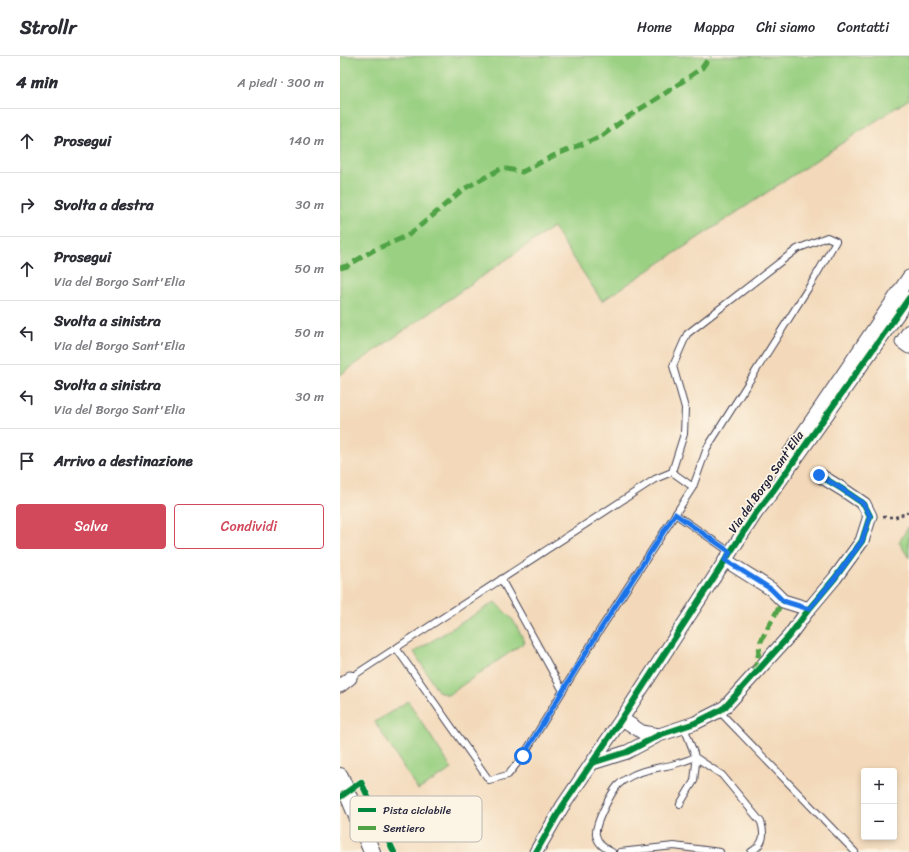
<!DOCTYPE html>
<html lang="it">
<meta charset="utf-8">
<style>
:root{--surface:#fff;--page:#f7f7f7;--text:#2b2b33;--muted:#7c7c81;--line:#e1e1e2;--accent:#d1495b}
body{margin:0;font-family:Sriracha,sans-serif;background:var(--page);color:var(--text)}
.controls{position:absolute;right:12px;bottom:12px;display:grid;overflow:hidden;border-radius:4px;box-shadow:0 2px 6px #0003}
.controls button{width:36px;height:36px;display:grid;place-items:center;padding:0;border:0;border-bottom:1px solid var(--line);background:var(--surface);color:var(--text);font:20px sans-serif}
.stop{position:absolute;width:12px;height:12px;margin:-9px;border:3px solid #1a73e8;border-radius:50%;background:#fff}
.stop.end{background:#1a73e8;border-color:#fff;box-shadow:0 1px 4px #0008}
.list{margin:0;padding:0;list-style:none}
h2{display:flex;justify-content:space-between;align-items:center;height:52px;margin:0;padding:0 16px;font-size:17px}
h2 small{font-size:13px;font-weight:400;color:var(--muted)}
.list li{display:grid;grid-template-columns:26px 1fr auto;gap:12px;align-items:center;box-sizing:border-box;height:64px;padding:0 16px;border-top:1px solid var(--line)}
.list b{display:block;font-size:15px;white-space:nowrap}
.list p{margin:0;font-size:13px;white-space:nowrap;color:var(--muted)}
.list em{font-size:13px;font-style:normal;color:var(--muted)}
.actions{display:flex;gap:8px;padding:12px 16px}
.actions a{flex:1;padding:9px 0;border:1px solid var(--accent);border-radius:4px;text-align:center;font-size:14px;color:var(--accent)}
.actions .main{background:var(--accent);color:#fff}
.icon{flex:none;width:22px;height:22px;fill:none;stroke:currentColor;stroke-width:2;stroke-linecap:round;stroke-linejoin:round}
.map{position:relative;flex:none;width:569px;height:796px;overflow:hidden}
header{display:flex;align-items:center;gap:24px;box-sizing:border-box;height:56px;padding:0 20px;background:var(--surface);border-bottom:1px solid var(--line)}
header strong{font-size:19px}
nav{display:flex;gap:22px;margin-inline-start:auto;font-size:14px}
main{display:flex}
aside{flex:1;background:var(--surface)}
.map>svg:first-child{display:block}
.green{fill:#9ad082;stroke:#5e795e}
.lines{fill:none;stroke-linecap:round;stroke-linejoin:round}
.service-casing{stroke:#413d4e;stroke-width:8}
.minor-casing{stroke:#413d4e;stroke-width:15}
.tertiary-casing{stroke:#413d4e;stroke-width:18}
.path{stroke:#413d4e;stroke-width:2.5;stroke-dasharray:3 3;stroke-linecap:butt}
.service{stroke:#fff;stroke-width:6}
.minor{stroke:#fff;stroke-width:13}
.tertiary{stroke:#fff;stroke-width:16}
.quiet{stroke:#50a245;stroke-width:5;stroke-dasharray:10 5;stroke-linecap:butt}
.cycleway-casing{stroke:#fcf5e5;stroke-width:8}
.cycleway{stroke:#00873e;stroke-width:6}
.route{stroke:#1a73e8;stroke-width:5}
.labels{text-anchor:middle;stroke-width:3.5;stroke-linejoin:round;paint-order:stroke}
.street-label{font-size:12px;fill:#22223b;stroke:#fcf5e5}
.key{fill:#fcf5e5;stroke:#bbb6b2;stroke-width:1}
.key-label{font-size:11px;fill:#22223b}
</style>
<header>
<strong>Strollr</strong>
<nav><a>Home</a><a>Mappa</a><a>Chi siamo</a><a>Contatti</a></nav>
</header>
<main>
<aside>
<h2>4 min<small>A piedi · 300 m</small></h2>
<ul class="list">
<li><svg class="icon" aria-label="ahead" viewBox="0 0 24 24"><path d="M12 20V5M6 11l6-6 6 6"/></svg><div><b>Prosegui</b></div><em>140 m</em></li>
<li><svg class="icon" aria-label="right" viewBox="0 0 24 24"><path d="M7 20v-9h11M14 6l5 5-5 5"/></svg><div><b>Svolta a destra</b></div><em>30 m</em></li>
<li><svg class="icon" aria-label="ahead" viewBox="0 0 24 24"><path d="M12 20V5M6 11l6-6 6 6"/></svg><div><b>Prosegui</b><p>Via del Borgo Sant'Elia</p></div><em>50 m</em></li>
<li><svg class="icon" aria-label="left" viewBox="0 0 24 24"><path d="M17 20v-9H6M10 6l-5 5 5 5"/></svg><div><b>Svolta a sinistra</b><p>Via del Borgo Sant'Elia</p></div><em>50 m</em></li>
<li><svg class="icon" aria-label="left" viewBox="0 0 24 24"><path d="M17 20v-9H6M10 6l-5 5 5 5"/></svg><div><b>Svolta a sinistra</b><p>Via del Borgo Sant'Elia</p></div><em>30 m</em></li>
<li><svg class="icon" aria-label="arrive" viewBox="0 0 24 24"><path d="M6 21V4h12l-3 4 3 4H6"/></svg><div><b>Arrivo a destinazione</b></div></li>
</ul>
<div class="actions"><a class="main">Salva</a><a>Condividi</a></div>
</aside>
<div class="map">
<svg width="569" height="796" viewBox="0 0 569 796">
<rect width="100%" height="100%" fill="#fcf5e5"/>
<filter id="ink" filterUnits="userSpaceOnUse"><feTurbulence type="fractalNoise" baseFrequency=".025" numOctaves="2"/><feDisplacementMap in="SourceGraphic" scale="8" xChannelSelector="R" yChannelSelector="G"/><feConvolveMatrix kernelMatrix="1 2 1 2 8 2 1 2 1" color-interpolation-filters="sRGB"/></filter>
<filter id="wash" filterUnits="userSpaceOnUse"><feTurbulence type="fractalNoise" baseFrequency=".012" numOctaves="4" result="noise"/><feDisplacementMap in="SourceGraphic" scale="16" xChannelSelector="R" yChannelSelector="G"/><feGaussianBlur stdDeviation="0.9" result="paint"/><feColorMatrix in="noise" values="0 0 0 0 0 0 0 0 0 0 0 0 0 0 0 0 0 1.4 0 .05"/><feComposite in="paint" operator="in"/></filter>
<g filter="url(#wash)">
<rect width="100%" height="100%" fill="#f3d9ba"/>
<path class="green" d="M0,0H569V43L262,245L213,171L0,319Z
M569,470V502L559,486Z
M155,546L173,564L185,586L108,639L98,635L74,596Z
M68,645L112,713L78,734L35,666Z"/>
</g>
<g filter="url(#ink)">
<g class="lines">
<g class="service-casing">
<path id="service" d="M335,458L390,496
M161,523L223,635
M56,592L149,724L168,719L183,700L258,577L353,431L367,392L474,223L496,185L487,181L457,193L347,278L333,310L345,352L344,378L332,416
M10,622L315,423L332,416L353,431
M379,655L515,796
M340,748L354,725L356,707L354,697L344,671
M272,796C264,792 258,788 256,779C254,769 271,737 278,729C281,726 287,722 291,720C304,713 320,712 335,708C342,706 349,704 355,701L382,719L421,766C425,779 424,788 411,796
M280,796L334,790L380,796"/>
</g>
<g class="minor-casing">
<path id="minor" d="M569,275L562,286L569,291
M449,398L569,221
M385,504L431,533L443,545L469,553
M0,630L10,622
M282,663L302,676L319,679
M252,707L287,696L319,679L355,667L379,655L385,651L449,580L469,553L495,522L522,485L530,460L524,448L502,433L479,419
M196,796L222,751L289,652L416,457L433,435L569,242"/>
</g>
<g class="tertiary-casing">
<path id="tertiary" d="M0,720L32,796"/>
</g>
<path class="path" d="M543,461H556L569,456"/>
<use href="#service" class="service"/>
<use href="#minor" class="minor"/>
<use href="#tertiary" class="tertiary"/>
<path class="quiet" d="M0,212L7,210L34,194L67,180L91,161L122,134L162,112L182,116L213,100L262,80L289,60L324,38L362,12L370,0
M415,616L421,585L433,562L443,545"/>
<g class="cycleway-casing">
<path id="cycleway" d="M252,707L287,696L319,679L355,667L379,655L385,651L449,580L469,553L495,522L522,485L530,460L524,448L502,433L479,419
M0,741L21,726L54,796
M196,796L222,751L289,652L416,457L433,435L569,242"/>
</g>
<use href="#cycleway" class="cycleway"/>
</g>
</g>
<g class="lines" filter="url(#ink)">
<path class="route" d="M183,700L258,577L335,458L390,496L385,504L431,533L443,545L469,553L495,522L522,485L530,460L524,448L502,433L479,419"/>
</g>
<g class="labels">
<g class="street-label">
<text transform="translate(426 426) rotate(-55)" y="4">Via del Borgo Sant'Elia</text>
</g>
</g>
<rect x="10" y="740" width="132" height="46" rx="6" class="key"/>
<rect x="18" y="752" width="18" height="4" fill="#00873e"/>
<rect x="18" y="770" width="18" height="4" fill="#50a245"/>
<g class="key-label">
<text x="43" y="758">Pista ciclabile</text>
<text x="43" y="776">Sentiero</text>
</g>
</svg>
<div class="controls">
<button>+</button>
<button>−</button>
</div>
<div class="stop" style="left:183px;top:700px"></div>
<div class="stop end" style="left:479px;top:419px"></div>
</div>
</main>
